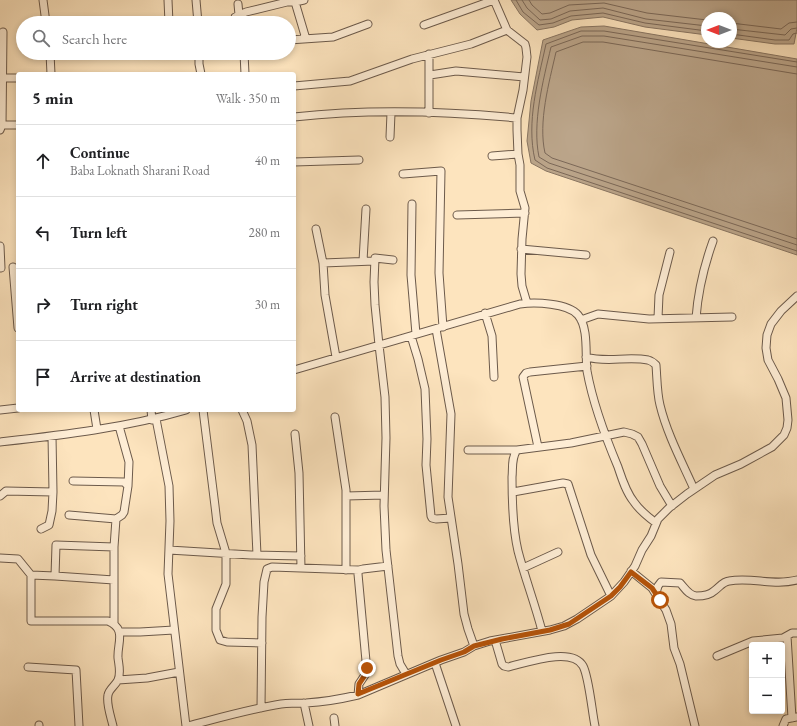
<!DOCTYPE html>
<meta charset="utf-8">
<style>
:root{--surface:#fff;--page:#f6f6f6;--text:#202124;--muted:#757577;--line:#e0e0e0}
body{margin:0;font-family:"EB Garamond",serif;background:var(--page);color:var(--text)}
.controls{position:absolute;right:12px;bottom:12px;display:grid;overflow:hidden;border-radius:4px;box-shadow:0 2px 6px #0003}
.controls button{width:36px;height:36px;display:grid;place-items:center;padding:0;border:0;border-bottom:1px solid var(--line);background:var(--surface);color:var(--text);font:20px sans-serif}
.compass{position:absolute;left:701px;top:12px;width:36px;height:36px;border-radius:50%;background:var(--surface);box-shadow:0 2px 6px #0003;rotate:270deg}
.stop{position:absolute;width:12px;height:12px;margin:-9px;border:3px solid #b45309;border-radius:50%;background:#fff}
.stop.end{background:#b45309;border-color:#fff;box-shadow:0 1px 4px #0008}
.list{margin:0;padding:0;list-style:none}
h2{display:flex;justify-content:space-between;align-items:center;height:52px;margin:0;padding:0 16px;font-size:17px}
h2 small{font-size:13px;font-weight:400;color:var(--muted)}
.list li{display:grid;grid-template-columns:26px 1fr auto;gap:12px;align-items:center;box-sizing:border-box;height:72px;padding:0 16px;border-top:1px solid var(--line)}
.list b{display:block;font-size:15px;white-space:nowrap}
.list p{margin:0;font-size:13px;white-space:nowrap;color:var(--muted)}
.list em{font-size:13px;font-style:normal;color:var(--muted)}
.icon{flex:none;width:22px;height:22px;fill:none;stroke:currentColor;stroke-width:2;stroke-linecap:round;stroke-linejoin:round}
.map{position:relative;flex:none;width:797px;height:726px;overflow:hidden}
.search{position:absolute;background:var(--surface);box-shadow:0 2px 6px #0003;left:16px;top:16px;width:280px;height:44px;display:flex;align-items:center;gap:10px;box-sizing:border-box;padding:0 14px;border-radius:22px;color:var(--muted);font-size:15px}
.panel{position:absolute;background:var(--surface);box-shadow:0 2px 6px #0003;left:16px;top:72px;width:280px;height:340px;border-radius:4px}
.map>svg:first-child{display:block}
.water{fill:#bba58a;stroke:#887562}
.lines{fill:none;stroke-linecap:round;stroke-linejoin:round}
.shore{stroke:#7b6858;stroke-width:1}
.minor-casing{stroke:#6c5a4b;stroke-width:9}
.minor{stroke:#feedd5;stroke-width:7}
.route{stroke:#b45309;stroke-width:5}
</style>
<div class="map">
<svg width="797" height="726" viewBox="0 0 797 726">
<rect width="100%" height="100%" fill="#fde4be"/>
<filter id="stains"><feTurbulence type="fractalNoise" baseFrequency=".005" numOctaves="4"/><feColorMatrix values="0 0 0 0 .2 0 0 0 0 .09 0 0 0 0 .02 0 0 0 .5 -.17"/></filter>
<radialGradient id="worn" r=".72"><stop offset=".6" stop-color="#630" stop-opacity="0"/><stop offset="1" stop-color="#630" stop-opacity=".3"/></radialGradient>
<path class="water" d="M511,0H797V28L794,44H775L731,38V18H707V35L645,27L603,17L572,20L554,27L537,30L520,14Z
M604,26L797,59V255L546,171L531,163L527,141L531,101L543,40L581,27Z"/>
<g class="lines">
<path class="shore" d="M516,0L523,12L539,25L553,23L571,16L603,13L645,23L707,31
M522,0L527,8L540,20L551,19L570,11L603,8L646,19L707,26
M529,0L532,5L542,14L550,13L569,5L604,3L647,13L707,20
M731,23L781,29L789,23L797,22
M731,29L785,35L791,29L797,28
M731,34L775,40H789L793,34L797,33
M797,62L604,31H581L546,44C538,81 526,122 535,160L547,168L797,251
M797,67L604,36H582L551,47C543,81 532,123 539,157L549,163L797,245
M797,74L603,42H583L556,52C549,83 538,122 545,153L552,158L797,239"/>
<g class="minor-casing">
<path id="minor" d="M43,0L46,23
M168,0L169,23
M196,0L198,23
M494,0L507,30L525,44L526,48L527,57L523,90L517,118V130L518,154L520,165V191L525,208L522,239L521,274L522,286L527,303
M295,2L306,39
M238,4L239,15
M235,23V17L246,12L287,2H295L304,0
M424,25L494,0
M289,40L333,37L368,24
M50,53L51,74
M199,53V64L201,74
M244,53L245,74
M430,75L456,71L524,77
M3,78H18
M294,86L350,81L412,59L471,44L507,30
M429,113V54
M294,117C367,109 444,111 517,118
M2,125L3,32
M0,130L2,125H18
M390,137L391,113
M492,156L518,154
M294,162L359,160
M403,174L441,171L439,273L443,327
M412,204L411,275L416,334
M457,215L525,213
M316,229L323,263L325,295L336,357
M0,246L1,268
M521,249L586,255
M393,260L375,258L374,282L375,305L379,345L385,397L386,438L384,506L386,550L398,656L400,664L406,674
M363,261L366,209
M323,263L374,261
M13,267L18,328
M485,313L492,336L494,377
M658,318L659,295L670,252
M696,318C698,291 704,266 713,241
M581,320L598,314L649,319L732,317
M436,329L451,414L448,497L458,564L464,614L468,629L474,646
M411,336L418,359L425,389L427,439L426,465L431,516L432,518L436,519L451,518
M586,357C607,363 627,356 648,360C652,361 653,362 656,365C657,378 657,393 660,405C667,434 682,462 694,489
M294,370L520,304C535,302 568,303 578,315C589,328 585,355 587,371C593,404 605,436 618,467C622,479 626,492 634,502C640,511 648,517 656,523
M0,410L18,408
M94,410L97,429
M151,410L152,420
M203,410L215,506L217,523L226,553V584L216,609V630L220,640L227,642L262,643
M242,410L247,421L252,445L257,555
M335,417L346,490V570
M156,419L169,486L170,521L168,574L186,726
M119,426L129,462L128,486
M295,434L299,473L301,568
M0,442C62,435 125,428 186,410
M538,447L523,377L526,373L530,372L587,366
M468,450H517
M73,481L124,482L128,486L124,512L122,515L116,519L114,547V623
M513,492L563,483L568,484L591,555L611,596
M0,496L6,491L53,492
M346,496L384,495
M69,515L116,519
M41,529L49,525L52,511L53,492L52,436
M169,550L251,555L301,556
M0,558L18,559L31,575
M523,568L558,552
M631,571L652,588L666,610L671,624L674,648L680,664L695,726
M55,576L56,545L114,547
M656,593L658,586L661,582L680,583C685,588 688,595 696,596C702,596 710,595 714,591C720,587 722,582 729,581C752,577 774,586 797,580
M542,631C535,604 525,578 518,551C513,530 512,499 512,477C513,469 511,458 517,450L571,443L624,432L632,434L638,437L642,444L660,486L672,506
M119,632H140L174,630
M787,636L792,718
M495,640L502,664L504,666L508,667C526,663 572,646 583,666C589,677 592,712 595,726
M717,656L753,641L783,638L792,633H797
M435,663L456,726
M28,667L76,670L79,726
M118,680L147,678L179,672
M358,695L359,684L367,672L358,574L359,570L363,569L388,566
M304,703L309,726
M261,708L262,617L264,582L267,569L272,567L359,570
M334,718L335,726
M39,725V726
M113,726C111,717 106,704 108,695C109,689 115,686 118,680C121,673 119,666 118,658C117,643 127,629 108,621H31V575L55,576L114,580
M188,726C219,718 250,709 281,704C290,703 298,703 306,703C323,702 341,699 358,695L441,660L464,652L474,646L490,641L550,630L564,626L577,619L611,596L624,582L635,566L642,550L651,536L658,519L669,508L687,494L715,475L741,464L772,447L784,435L787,428L788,420L786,398L778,379L768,360L766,348L767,335L771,324L781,311L797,296
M783,726L786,719L797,717"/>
</g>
<use href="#minor" class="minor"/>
</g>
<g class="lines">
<path class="route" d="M367,668V672L359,684L358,694L441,660L464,652L474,646L502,639L550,630L569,624L611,596L620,587L631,572L652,588L660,600"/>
</g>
<rect width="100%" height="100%" filter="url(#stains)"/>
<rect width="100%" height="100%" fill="url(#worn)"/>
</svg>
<div class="controls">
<button>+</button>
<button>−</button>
</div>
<svg class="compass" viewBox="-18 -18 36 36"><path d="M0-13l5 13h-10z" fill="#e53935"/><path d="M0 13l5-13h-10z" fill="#757577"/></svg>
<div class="stop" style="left:660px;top:600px"></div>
<div class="stop end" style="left:367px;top:668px"></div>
<div class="search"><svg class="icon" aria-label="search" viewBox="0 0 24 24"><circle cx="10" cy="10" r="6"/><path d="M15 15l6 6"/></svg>Search here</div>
<section class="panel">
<h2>5 min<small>Walk · 350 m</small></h2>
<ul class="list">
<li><svg class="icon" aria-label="ahead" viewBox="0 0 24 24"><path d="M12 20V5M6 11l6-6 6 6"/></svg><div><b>Continue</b><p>Baba Loknath Sharani Road</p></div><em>40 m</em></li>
<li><svg class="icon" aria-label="left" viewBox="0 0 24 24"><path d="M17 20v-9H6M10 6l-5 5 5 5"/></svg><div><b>Turn left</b></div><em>280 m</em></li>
<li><svg class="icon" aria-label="right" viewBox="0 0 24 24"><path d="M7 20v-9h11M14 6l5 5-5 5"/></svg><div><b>Turn right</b></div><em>30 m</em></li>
<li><svg class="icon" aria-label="arrive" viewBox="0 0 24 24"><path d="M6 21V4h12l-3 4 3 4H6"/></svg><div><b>Arrive at destination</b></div></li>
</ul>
</section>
</div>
